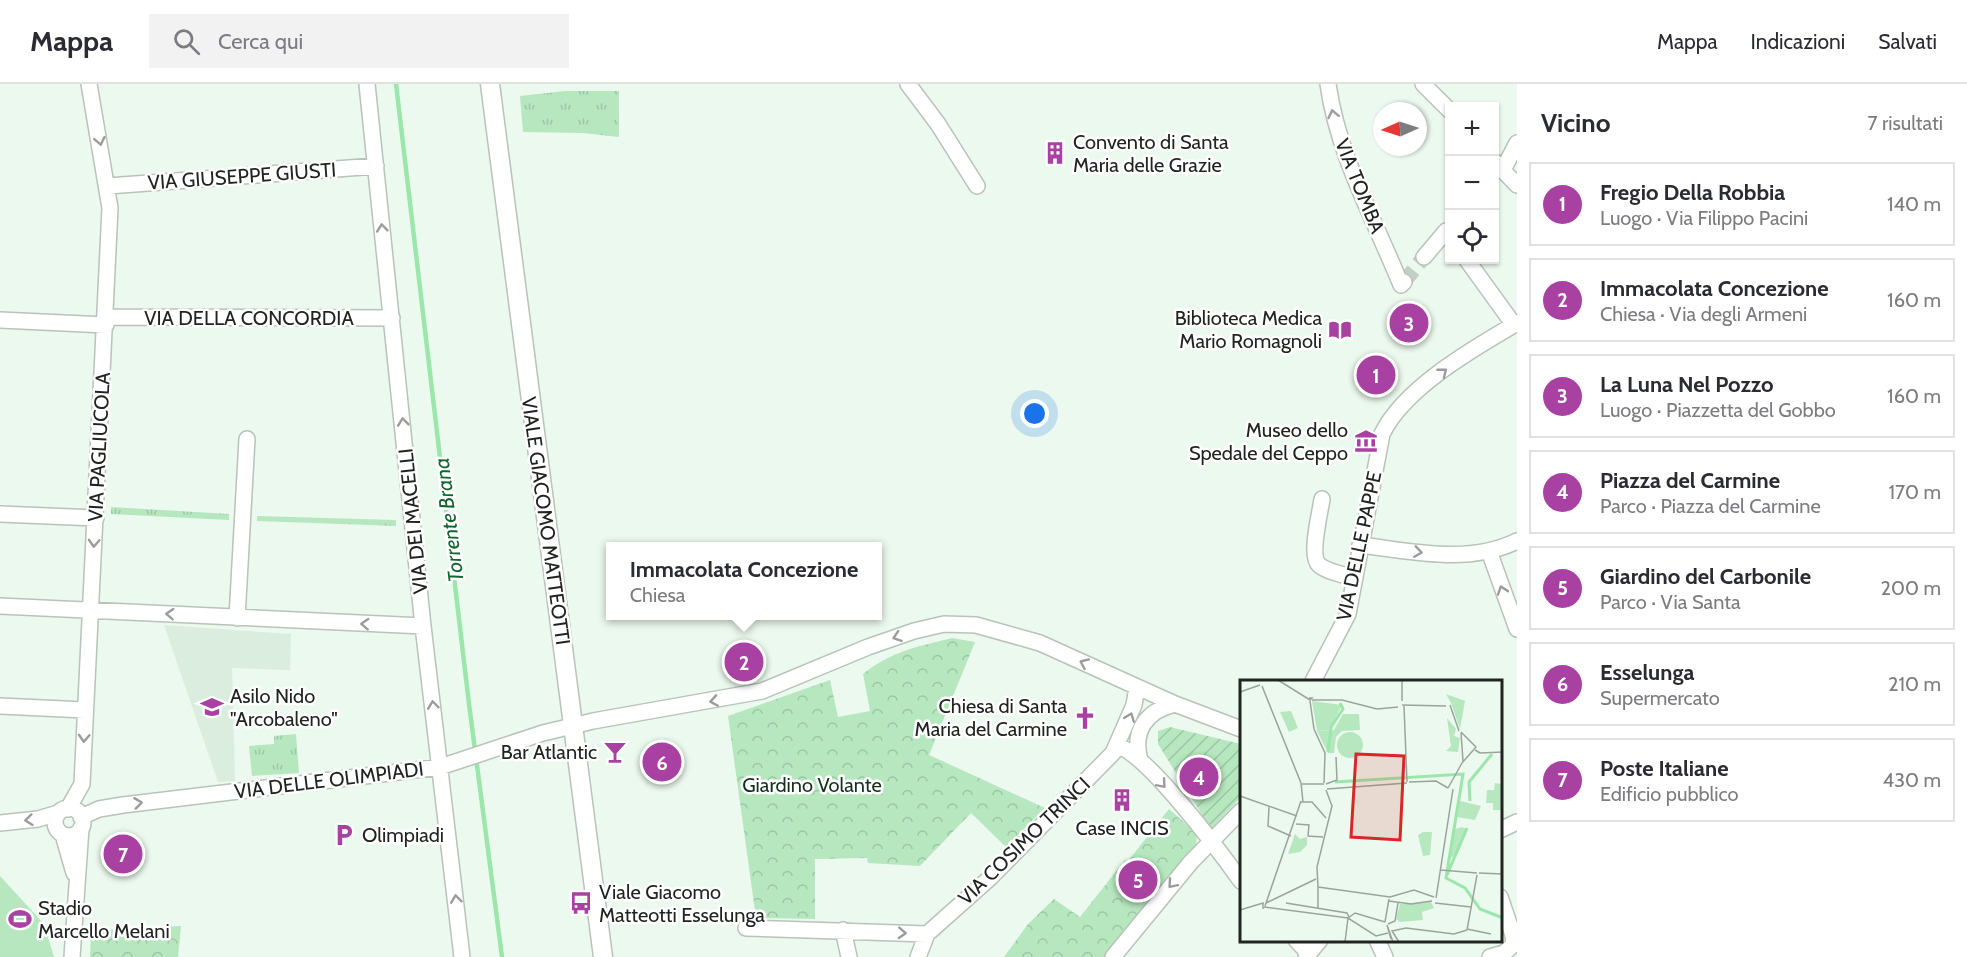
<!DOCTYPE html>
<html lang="it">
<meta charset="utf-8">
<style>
:root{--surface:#fff;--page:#f2f2f3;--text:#2b2b33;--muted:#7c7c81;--line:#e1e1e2;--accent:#a941a3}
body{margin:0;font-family:Cabin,sans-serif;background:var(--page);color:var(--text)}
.controls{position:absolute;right:18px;top:18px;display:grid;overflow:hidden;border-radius:0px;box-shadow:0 2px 4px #0004}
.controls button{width:54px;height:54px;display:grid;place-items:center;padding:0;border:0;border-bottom:2px solid var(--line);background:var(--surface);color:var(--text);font:30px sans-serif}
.compass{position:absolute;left:1373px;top:18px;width:54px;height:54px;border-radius:50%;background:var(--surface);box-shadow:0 2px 4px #0004;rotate:267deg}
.you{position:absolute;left:1035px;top:330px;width:21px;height:21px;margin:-15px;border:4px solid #fff;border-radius:50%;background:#1a73e8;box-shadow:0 0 0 9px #1a73e833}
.badge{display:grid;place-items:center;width:39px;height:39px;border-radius:50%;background:var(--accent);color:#fff;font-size:20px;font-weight:700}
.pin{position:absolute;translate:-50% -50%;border:3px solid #fff;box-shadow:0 2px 6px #0006}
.popup{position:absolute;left:606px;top:458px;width:276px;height:78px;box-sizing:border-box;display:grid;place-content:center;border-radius:0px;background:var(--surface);filter:drop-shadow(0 2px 4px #0005);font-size:20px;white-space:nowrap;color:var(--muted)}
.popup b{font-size:22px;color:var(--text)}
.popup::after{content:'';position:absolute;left:50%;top:100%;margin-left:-12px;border:12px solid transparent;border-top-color:var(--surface)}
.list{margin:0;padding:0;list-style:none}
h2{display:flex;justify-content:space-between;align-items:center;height:78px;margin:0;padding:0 24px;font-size:26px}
h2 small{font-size:20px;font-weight:400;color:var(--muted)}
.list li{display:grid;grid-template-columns:39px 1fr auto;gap:18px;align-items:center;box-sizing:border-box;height:84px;margin:0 12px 12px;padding:0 12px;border:2px solid var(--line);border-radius:0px}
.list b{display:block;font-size:22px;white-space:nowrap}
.list p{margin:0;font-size:20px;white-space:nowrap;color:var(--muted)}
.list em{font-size:20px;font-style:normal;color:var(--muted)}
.icon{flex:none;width:33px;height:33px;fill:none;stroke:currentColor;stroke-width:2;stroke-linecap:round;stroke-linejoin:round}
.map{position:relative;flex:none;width:1517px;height:873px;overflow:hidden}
header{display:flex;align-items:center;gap:36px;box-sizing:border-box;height:84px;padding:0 30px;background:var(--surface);border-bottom:2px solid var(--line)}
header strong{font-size:28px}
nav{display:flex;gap:33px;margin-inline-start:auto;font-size:21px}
.search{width:420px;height:54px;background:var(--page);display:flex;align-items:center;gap:15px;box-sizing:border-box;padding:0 21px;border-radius:0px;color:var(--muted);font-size:22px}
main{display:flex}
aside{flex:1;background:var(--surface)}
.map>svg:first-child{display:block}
.built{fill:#dbedde}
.grass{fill:url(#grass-tufts)}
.park{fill:url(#park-crowns)}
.garden{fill:url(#garden-furrows)}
.pitch{fill:#b6e7bf}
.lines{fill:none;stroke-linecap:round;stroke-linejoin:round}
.stream{stroke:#9be6aa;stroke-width:4.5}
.minor-tunnel{stroke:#c3cfc5;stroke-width:15;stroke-dasharray:15 8;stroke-linecap:butt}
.minor-casing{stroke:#b8c3b9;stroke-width:18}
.tertiary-casing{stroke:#b8c3b9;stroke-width:21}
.minor{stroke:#fff;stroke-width:15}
.tertiary{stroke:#fff;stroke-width:18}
.oneway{stroke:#9b9d9b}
.labels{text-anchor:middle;stroke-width:5;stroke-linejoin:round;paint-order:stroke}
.poi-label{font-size:20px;fill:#212521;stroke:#fff;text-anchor:start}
.street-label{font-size:20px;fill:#212521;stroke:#fff}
.park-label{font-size:20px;fill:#13321b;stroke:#fff}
.water-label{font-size:21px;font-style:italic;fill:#136530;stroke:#fff}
.inset-river{fill:none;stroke:#9be6aa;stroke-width:3}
.inset-road{fill:none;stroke:#9ba49c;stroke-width:1.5}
.view{fill:#d62828;fill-opacity:0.15;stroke:#d62828;stroke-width:3}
.inset-edge{fill:none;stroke:#212521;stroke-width:3}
</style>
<header>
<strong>Mappa</strong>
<div class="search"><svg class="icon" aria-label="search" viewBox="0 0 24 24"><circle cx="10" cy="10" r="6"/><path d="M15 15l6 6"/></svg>Cerca qui</div>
<nav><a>Mappa</a><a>Indicazioni</a><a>Salvati</a></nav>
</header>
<main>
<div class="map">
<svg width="1517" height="873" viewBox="0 0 1517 873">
<defs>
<pattern id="grass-tufts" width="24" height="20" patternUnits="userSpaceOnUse" patternTransform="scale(1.5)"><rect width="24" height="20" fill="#b6e7bf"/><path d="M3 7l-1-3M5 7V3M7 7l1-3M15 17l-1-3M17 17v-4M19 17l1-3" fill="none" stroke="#9cc6a4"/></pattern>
<pattern id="park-crowns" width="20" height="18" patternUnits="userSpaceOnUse" patternTransform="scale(1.5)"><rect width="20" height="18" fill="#b6e7bf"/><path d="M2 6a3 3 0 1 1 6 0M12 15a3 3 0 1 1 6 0" fill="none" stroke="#9cc6a4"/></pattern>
<pattern id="garden-furrows" width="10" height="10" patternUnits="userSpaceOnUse" patternTransform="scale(1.5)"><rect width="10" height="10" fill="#b6e7bf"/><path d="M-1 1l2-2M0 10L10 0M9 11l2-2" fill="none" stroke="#9cc6a4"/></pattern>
</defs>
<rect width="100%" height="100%" fill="#ecf9ee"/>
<path class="built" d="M164,541L291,550L290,586L232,584L235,697L218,698Z"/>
<path class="grass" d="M565,7H619V53L583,49L523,48L520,12Z
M111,423L229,430V436L111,430Z
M257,432L396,436V442L257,437Z
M296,650L299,689L252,692L249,662L274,660V652Z"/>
<path class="park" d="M952,554L975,558L929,671L1045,724L1006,763L971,729L920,782L868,779L867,774L815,775V835L756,834L728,632L830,596L838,633L870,627L863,590C890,568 919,562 952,554Z
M1169,725L1197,750L1196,762L1104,873H1004L1028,840L1054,815L1080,833L1125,776L1128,777Z
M181,842L178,873H90L91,847Z"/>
<path class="garden" d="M1170,643L1241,660V713L1211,745L1158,660V647Z"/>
<path class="pitch" d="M0,792L44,840L54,873H0Z"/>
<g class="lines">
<path class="stream" d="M396,0L469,620L502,873"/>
<path class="minor-tunnel" d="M1404,198L1424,173"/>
<g class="minor-casing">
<path id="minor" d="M367,0L423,542L462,873
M908,0L938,40L977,102
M1328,0C1338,72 1374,134 1401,201L1404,198
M1423,0L1450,27
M1494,77L1517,101
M1503,86L1517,59
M108,102L376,82
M1424,173L1446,147L1450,151
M1467,176L1514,241
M106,233L392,234
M0,236L106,241
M1322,415C1320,430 1309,471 1319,481C1327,488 1345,491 1355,494
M0,430L96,434
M1360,461C1411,467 1468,481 1517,457
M1489,467L1517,545
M0,522L423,542
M237,534L247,355
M1313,597L1348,530L1382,350C1404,304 1474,264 1517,239
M0,622L85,626
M1119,662C1151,675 1218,765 1241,797
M1140,676C1132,647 1146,627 1175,620
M55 738a14 14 0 1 1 28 0a14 14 0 1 1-28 0Z
M68,725L82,700L110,124L89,0
M81,733L99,725L123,721L440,683L543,649L593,637L762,607L868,563L914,547L944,540L976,541L1040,559L1175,620L1241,645
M0,739L38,735L58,729
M1500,746L1517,738
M63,751L74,789
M746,844L927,850L991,793L1113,669L1134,621L1137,603
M843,846L849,873
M1296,856L1309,870
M1377,856L1385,873
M72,873L81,744
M918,873L927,850
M1113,873L1191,778L1241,727
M1306,873L1320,856
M1490,873L1504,869L1514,860L1513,851L1500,813"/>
</g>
<g class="tertiary-casing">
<path id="tertiary" d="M490,0L603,873"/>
</g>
<use href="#minor" class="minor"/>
<use href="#tertiary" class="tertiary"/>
</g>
<defs><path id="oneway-chevron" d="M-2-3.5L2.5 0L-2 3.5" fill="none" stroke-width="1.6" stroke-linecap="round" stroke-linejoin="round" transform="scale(1.5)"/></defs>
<g class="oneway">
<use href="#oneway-chevron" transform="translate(1333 30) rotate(-102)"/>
<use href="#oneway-chevron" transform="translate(100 57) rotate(79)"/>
<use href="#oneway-chevron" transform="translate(382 144) rotate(-96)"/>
<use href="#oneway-chevron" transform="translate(1443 288) rotate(-38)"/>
<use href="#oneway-chevron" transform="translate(403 338) rotate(-96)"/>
<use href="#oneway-chevron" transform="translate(94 459) rotate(93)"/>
<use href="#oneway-chevron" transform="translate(1418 468) rotate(8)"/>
<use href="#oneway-chevron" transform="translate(1502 506) rotate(-109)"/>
<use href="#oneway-chevron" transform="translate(170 530) rotate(-177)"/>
<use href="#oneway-chevron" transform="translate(365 540) rotate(-177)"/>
<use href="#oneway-chevron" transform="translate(897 553) rotate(161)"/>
<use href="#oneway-chevron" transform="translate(1084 579) rotate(-156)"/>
<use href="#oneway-chevron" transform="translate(714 617) rotate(171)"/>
<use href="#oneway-chevron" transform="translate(433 621) rotate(-97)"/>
<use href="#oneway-chevron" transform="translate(1130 633) rotate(-69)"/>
<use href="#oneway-chevron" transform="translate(84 654) rotate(93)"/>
<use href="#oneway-chevron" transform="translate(1162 700) rotate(49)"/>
<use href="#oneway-chevron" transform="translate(138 719) rotate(-7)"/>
<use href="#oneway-chevron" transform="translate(29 736) rotate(174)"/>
<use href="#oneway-chevron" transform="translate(1172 800) rotate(131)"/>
<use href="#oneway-chevron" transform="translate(456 815) rotate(-97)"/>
<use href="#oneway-chevron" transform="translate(902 849) rotate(3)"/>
</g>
<defs>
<g id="building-bare" transform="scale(1.8)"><path d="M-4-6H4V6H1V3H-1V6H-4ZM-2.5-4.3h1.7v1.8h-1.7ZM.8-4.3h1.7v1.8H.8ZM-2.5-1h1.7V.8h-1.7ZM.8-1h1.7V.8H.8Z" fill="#a941a3" stroke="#fff" stroke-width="2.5" paint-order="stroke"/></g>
<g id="library-bare" transform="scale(1.8)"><path d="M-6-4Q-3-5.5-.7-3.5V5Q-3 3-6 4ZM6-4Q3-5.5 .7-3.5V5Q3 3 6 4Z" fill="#a941a3" stroke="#fff" stroke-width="2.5" paint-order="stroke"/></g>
<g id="museum-bare" transform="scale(1.8)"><path d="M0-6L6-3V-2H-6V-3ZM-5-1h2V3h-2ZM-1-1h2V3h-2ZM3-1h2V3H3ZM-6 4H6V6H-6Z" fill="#a941a3" stroke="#fff" stroke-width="2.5" paint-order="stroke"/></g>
<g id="school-bare" transform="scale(1.8)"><path d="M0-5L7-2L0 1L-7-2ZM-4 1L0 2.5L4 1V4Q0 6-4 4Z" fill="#a941a3" stroke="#fff" stroke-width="2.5" paint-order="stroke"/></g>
<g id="church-bare" transform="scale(1.8)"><path d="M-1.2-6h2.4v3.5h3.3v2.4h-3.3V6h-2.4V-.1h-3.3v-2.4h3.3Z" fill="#a941a3" stroke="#fff" stroke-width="2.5" paint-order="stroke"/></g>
<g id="bar-bare" transform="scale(1.8)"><path d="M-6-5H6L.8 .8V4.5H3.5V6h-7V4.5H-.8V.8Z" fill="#a941a3" stroke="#fff" stroke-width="2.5" paint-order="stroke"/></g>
<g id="parking-bare" transform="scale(1.8)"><path d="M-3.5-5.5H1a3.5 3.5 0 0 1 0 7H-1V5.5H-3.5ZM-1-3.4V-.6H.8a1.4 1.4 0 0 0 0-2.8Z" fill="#a941a3" stroke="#fff" stroke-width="2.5" paint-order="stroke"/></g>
<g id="bus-bare" transform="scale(1.8)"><path d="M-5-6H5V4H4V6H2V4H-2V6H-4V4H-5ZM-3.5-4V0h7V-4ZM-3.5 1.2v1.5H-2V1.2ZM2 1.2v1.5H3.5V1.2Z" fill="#a941a3" stroke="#fff" stroke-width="2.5" paint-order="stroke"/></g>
<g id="stadium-bare" transform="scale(1.8)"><path d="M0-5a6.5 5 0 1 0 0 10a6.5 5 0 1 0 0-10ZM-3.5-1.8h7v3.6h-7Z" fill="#a941a3" stroke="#fff" stroke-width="2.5" paint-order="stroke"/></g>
</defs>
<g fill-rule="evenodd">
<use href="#building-bare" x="1055" y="69"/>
<use href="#library-bare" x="1340" y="246"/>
<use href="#museum-bare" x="1366" y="357"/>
<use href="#school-bare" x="212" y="623"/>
<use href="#church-bare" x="1085" y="634"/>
<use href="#bar-bare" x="615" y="668"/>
<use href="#building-bare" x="1122" y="716"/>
<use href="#parking-bare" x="344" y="751"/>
<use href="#bus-bare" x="581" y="819"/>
<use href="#stadium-bare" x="20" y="835"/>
</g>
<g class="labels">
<g class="poi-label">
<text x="1073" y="65">Convento di Santa<tspan x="1073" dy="23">Maria delle Grazie</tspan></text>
<text x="1322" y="241" text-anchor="end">Biblioteca Medica<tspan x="1322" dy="23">Mario Romagnoli</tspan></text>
<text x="1348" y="353" text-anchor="end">Museo dello<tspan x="1348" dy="23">Spedale del Ceppo</tspan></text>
<text x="230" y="619">Asilo Nido<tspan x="230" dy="23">"Arcobaleno"</tspan></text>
<text x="1067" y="629" text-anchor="end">Chiesa di Santa<tspan x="1067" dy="23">Maria del Carmine</tspan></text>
<text x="597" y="675" text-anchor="end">Bar Atlantic</text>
<text x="1122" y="751" text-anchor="middle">Case INCIS</text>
<text x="362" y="758">Olimpiadi</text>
<text x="599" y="815">Viale Giacomo<tspan x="599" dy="23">Matteotti Esselunga</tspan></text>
<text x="38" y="831">Stadio<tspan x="38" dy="23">Marcello Melani</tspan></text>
</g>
<g class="street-label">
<text transform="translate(242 92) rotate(-4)" y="7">VIA GIUSEPPE GIUSTI</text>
<text transform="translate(1360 102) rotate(68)" y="7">VIA TOMBA</text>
<text x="249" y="241">VIA DELLA CONCORDIA</text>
<text transform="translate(99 363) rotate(-87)" y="7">VIA PAGLIUCOLA</text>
<text transform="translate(413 437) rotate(-96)" y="7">VIA DEI MACELLI</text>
<text transform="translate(546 437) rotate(82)" y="7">VIALE GIACOMO MATTEOTTI</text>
<text transform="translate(1359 462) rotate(-78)" y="7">VIA DELLE PAPPE</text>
<text transform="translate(329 696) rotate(-7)" y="7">VIA DELLE OLIMPIADI</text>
<text transform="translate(1024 757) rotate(-44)" y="7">VIA COSIMO TRINCI</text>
</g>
<g class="park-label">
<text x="812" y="708">Giardino Volante</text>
</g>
<g class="water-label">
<text transform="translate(449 436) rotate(-97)" y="7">Torrente Brana</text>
</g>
</g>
<g transform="translate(1240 596)">
<rect width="262" height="262" fill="#ecf9ee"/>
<path d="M206,14L225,21L220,49L211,23ZM207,38L216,49L214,56L220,58L218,72L206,71L211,66ZM222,147L227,149L226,154L217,175L210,178L215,149ZM183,152H192L190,175L183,176L178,155Z" fill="#b6e7bf"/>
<path d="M55,154L60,159L67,157V165L60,172L48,174Z" fill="#b6e7bf"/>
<path d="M255,103L262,104V130H253V123H246L247,110H254ZM220,121L241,126L235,140L217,137Z" fill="#b6e7bf"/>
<path d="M72,21L102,25L89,50L77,51ZM51,31L58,48L49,52L40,32ZM191,222L194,228L182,232L183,240L160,242L156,239L160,224Z" fill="#b6e7bf"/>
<path d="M103,34H119L120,50L102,51L96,57L94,73H88L77,51L94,50ZM97 65a13 13 0 1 1 26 0a13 13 0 1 1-26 0Z" fill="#b6e7bf"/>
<path class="inset-river" d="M88,72L91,47L103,29L100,23M95,102L223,94L206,198L225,208L240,229L263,238M230,121L229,102L252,74M207,195L227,148"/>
<path class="inset-road" d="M38,0L70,20L72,18H69M22,6L61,103L63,122M0,12L20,5M72,20H102L137,29L158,27M70,21L74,49L85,73L84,103M162,21V0M162,25L206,26M210,25L219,51M164,26L167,102M221,52L236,67L222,83M221,53L223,81M235,70L240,73L263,72M169,102L196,101L208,108M62,104H84M86,104L97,100L96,77M208,108L222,83M87,109L167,103M0,116L57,136M61,122H72L86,138M29,127L28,146L51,156M56,144L69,145L68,156L83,157M201,190L237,193M239,193L263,194M78,207L150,217L174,210L194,217M78,207L77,187L92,126L86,110M196,218L213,109M149,221L171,224L192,221M26,223L76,199M46,223L107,233L109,237M195,223L231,227M25,226L61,121M24,227L108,238L115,233L145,242M78,228V207M0,230L23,223V229M145,242L149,219M148,244L155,241L158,223M227,249L251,254M227,250L237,195M151,259L147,245L153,262M105,262L108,238L136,256L148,253M159,262L152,251L166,248L214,254L227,250"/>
<path class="view" d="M116,74L164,76L160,160L111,157Z"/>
<rect width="262" height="262" class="inset-edge"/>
</g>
</svg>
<div class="controls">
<button>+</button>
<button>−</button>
<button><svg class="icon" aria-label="locate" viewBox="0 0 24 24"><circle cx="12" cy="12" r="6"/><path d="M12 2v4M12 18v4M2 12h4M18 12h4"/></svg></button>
</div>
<svg class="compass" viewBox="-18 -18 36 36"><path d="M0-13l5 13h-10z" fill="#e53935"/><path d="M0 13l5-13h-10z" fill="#7c7c81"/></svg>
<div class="you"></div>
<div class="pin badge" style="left:1376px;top:291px">1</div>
<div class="pin badge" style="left:744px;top:578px">2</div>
<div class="popup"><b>Immacolata Concezione</b>Chiesa</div>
<div class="pin badge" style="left:1409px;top:239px">3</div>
<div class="pin badge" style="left:1199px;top:693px">4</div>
<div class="pin badge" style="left:1138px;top:796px">5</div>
<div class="pin badge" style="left:662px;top:678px">6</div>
<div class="pin badge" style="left:123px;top:770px">7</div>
</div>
<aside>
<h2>Vicino<small>7 risultati</small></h2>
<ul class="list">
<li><span class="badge">1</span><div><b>Fregio Della Robbia</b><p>Luogo · Via Filippo Pacini</p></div><em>140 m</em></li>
<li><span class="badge">2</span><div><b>Immacolata Concezione</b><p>Chiesa · Via degli Armeni</p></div><em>160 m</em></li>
<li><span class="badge">3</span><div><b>La Luna Nel Pozzo</b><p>Luogo · Piazzetta del Gobbo</p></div><em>160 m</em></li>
<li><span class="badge">4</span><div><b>Piazza del Carmine</b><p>Parco · Piazza del Carmine</p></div><em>170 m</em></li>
<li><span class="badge">5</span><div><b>Giardino del Carbonile</b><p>Parco · Via Santa</p></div><em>200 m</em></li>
<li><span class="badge">6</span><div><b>Esselunga</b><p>Supermercato</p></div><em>210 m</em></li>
<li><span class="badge">7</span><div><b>Poste Italiane</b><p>Edificio pubblico</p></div><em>430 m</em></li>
</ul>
</aside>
</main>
